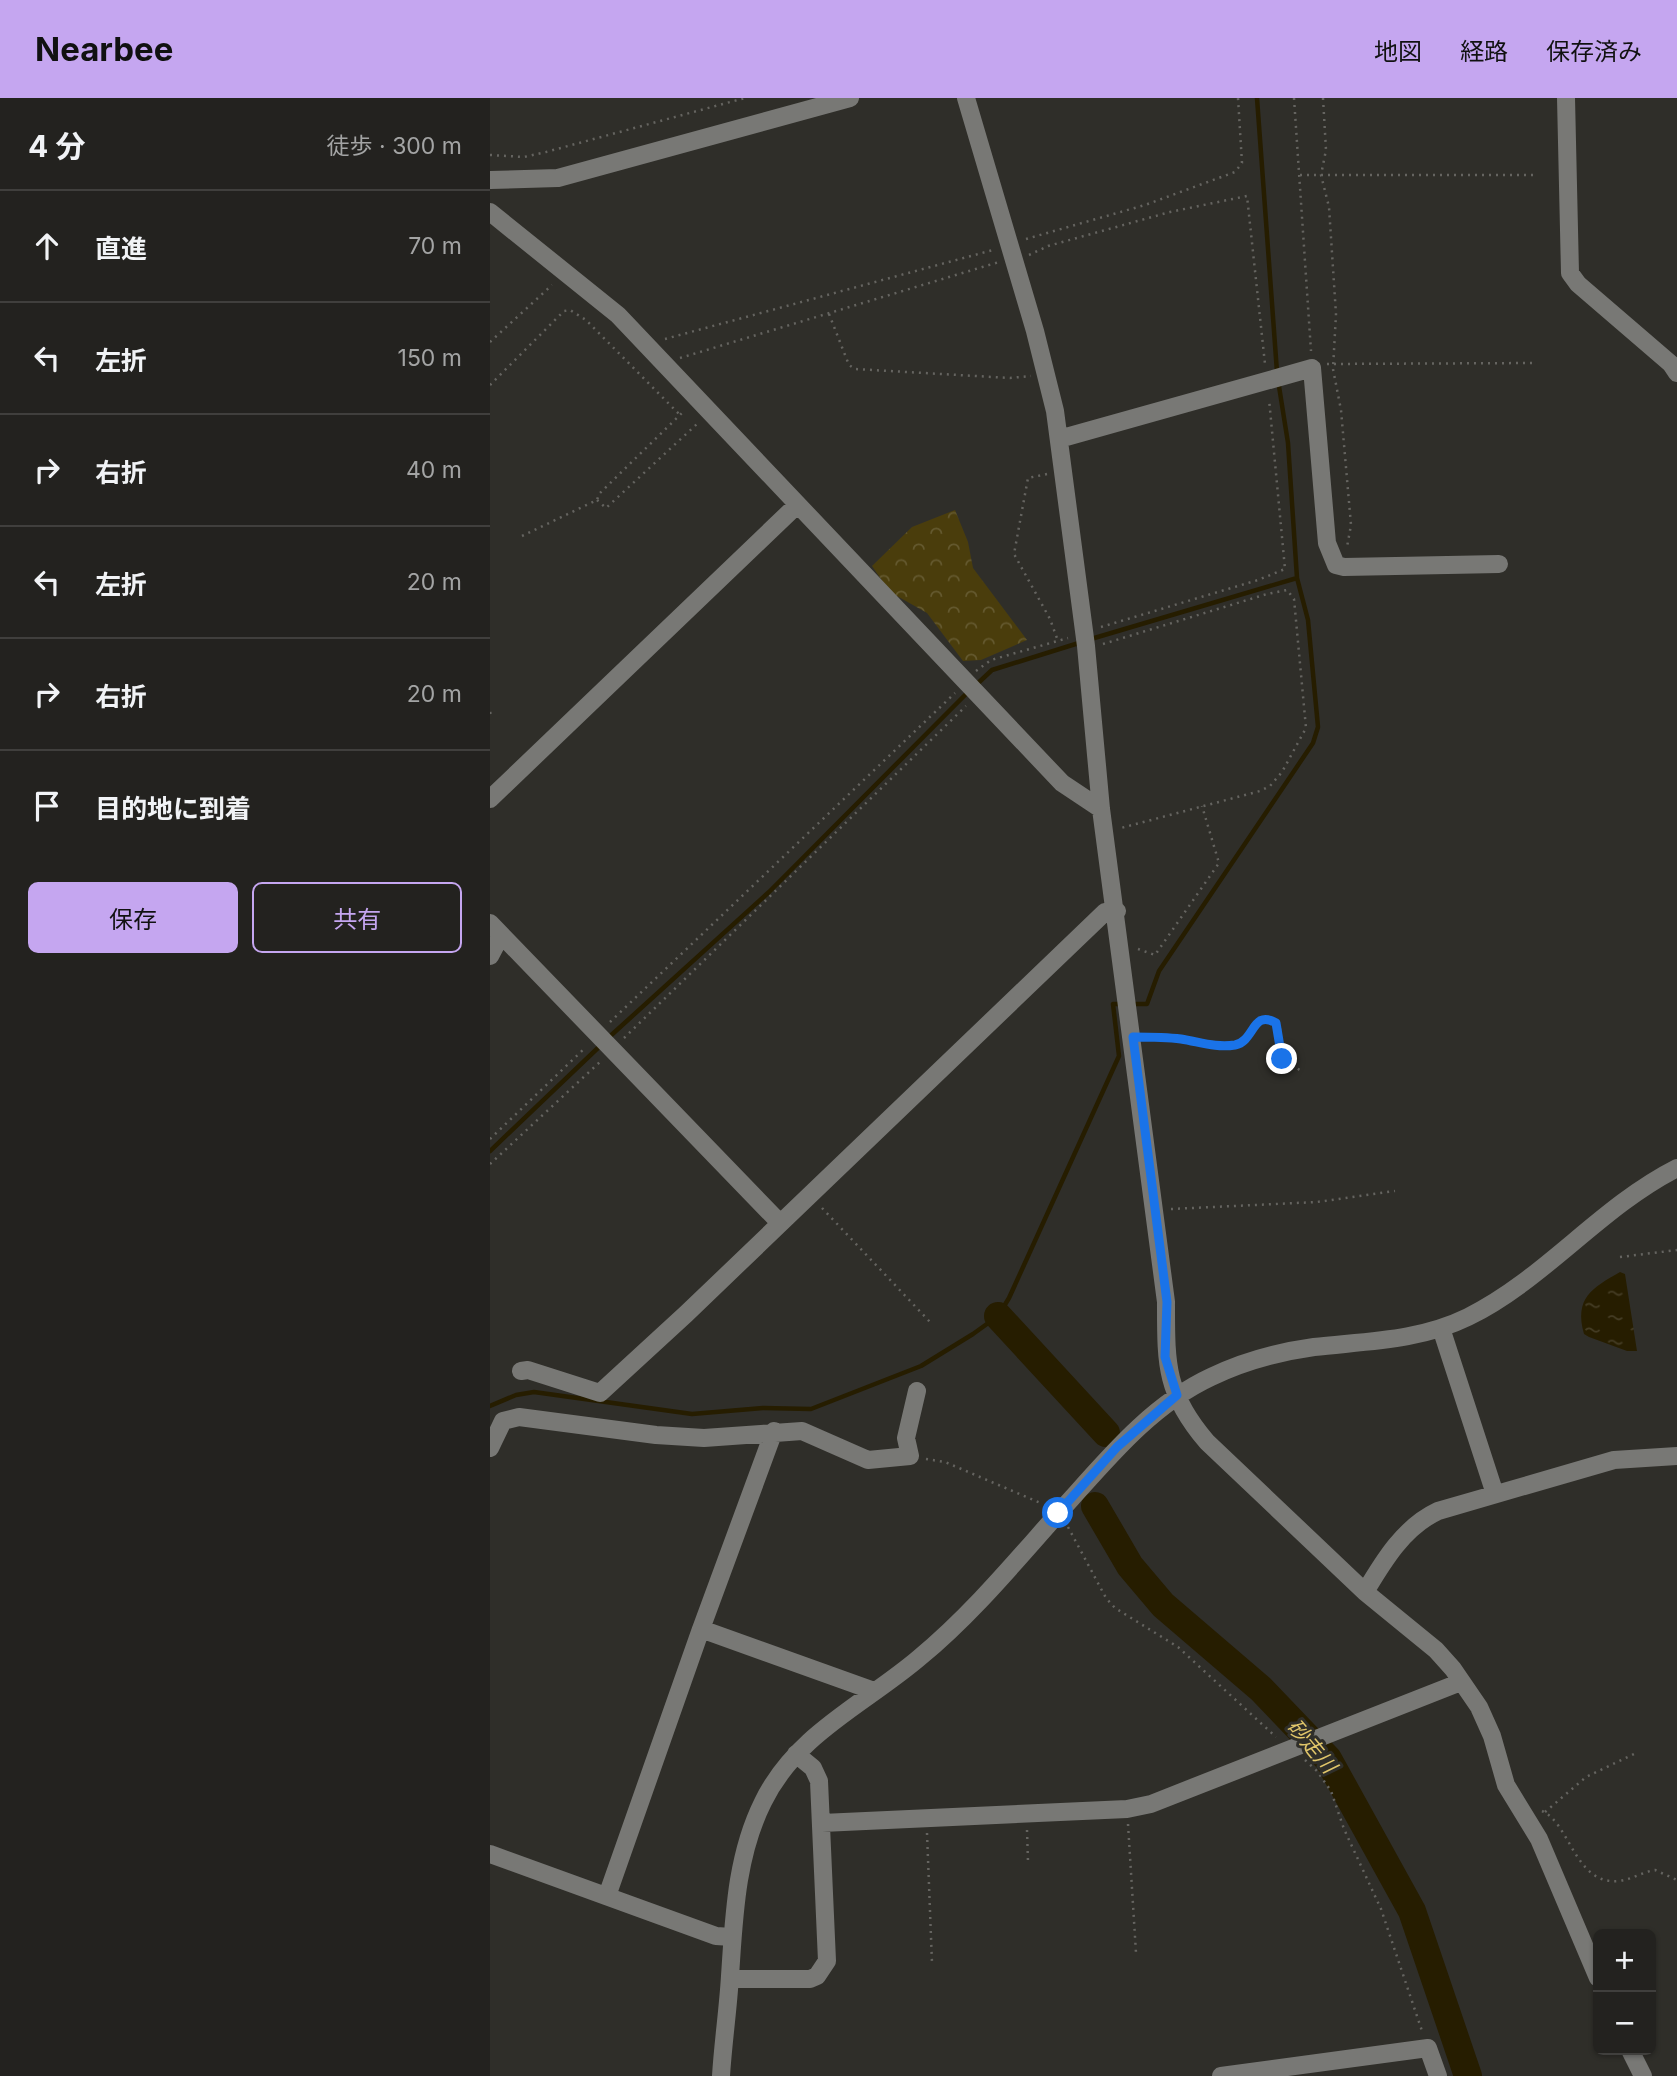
<!DOCTYPE html>
<html lang="ja">
<meta charset="utf-8">
<style>
body{margin:0;font-family:Inter,"Noto Sans JP",sans-serif;background:#2b2a28;color:#f1f3f6}
.controls{position:absolute;right:21px;bottom:21px;display:grid;overflow:hidden;border-radius:10px;box-shadow:0 2px 5px #0004}
.controls button{width:63px;height:63px;display:grid;place-items:center;padding:0;border:0;border-bottom:2px solid #403f3d;background:#23221f;color:#f1f3f6;font:35px sans-serif}
.stop{position:absolute;width:21px;height:21px;margin:-16px;border:5px solid #1a73e8;border-radius:50%;background:#fff}
.stop.end{background:#1a73e8;border-color:#fff;box-shadow:0 2px 7px #0008}
.list{margin:0;padding:0;list-style:none}
h2{display:flex;justify-content:space-between;align-items:center;height:91px;margin:0;padding:0 28px;font-size:30px}
h2 small{font-size:23px;font-weight:400;color:#a3a4a4}
.list li{display:grid;grid-template-columns:46px 1fr auto;gap:21px;align-items:center;box-sizing:border-box;height:112px;padding:0 28px;border-top:2px solid #403f3d}
.list b{display:block;font-size:26px;white-space:nowrap}
.list em{font-size:23px;font-style:normal;color:#a3a4a4}
.actions{display:flex;gap:14px;padding:21px 28px}
.actions a{flex:1;padding:16px 0;border:2px solid #c5a6f0;border-radius:10px;text-align:center;font-size:24px;color:#c5a6f0}
.actions .main{background:#c5a6f0;color:#111}
.icon{flex:none;width:38px;height:38px;fill:none;stroke:currentColor;stroke-width:2;stroke-linecap:round;stroke-linejoin:round}
.map{position:relative;flex:none;width:1187px;height:1978px;overflow:hidden}
header{display:flex;align-items:center;gap:42px;box-sizing:border-box;height:98px;padding:0 35px;background:#c5a6f0;color:#111}
header strong{font-size:33px}
nav{display:flex;gap:38px;margin-inline-start:auto;font-size:24px}
main{display:flex}
aside{flex:1;background:#23221f}
.map>svg:first-child{display:block}
</style>
<header>
<strong>Nearbee</strong>
<nav><a>地図</a><a>経路</a><a>保存済み</a></nav>
</header>
<main>
<aside>
<h2>4 分<small>徒歩 · 300 m</small></h2>
<ul class="list">
<li><svg class="icon" aria-label="ahead" viewBox="0 0 24 24"><path d="M12 20V5M6 11l6-6 6 6"/></svg><div><b>直進</b></div><em>70 m</em></li>
<li><svg class="icon" aria-label="left" viewBox="0 0 24 24"><path d="M17 20v-9H6M10 6l-5 5 5 5"/></svg><div><b>左折</b></div><em>150 m</em></li>
<li><svg class="icon" aria-label="right" viewBox="0 0 24 24"><path d="M7 20v-9h11M14 6l5 5-5 5"/></svg><div><b>右折</b></div><em>40 m</em></li>
<li><svg class="icon" aria-label="left" viewBox="0 0 24 24"><path d="M17 20v-9H6M10 6l-5 5 5 5"/></svg><div><b>左折</b></div><em>20 m</em></li>
<li><svg class="icon" aria-label="right" viewBox="0 0 24 24"><path d="M7 20v-9h11M14 6l5 5-5 5"/></svg><div><b>右折</b></div><em>20 m</em></li>
<li><svg class="icon" aria-label="arrive" viewBox="0 0 24 24"><path d="M6 21V4h12l-3 4 3 4H6"/></svg><div><b>目的地に到着</b></div></li>
</ul>
<div class="actions"><a class="main">保存</a><a>共有</a></div>
</aside>
<div class="map">
<svg width="1187" height="1978" viewBox="0 0 1187 1978">
<defs>
<pattern id="forest-crowns" width="20" height="18" patternUnits="userSpaceOnUse" patternTransform="scale(1.75)"><rect width="20" height="18" fill="#4a3d0c"/><path d="M2 6a3 3 0 1 1 6 0M12 15a3 3 0 1 1 6 0" fill="none" stroke="#64592f"/></pattern>
<pattern id="water-ripples" width="26" height="14" patternUnits="userSpaceOnUse" patternTransform="scale(1.75)"><rect width="26" height="14" fill="#261d00"/><path d="M2 4q2-2 4 0t4 0M15 11q2-2 4 0t4 0" fill="none" stroke="#453d25"/></pattern>
</defs>
<rect width="100%" height="100%" fill="#2f2e29"/>
<!-- forest -->
<path fill="url(#forest-crowns)" d="M465 412 478 444 483 470 537 542 491 562 473 563 437 515 400 494 382 468 422 429Z"/>
<!-- water -->
<path fill="url(#water-ripples)" d="M1130 1174 1135 1176 1147 1253H1137L1099 1239 1094 1236C1084 1200 1102 1190 1130 1174Z"/>
<g fill="none" stroke-linecap="round" stroke-linejoin="round">
<!-- stream -->
<path stroke="#261d00" stroke-width="4.5" d="M767 0 787 274
M601 541 807 480
M486 587 502 572 592 544
M642 906H657L669 873 823 645 828 629 818 522 807 480 798 345 788 282
M117 941 279 794 479 593
M0 1053 111 947
M0 1308 26 1297 44 1294 202 1316 273 1310 321 1311 431 1268 483 1236 508 1218 519 1200 629 958 623 906H634"/>
<!-- river -->
<path stroke="#261d00" stroke-width="28" d="M508 1218 616 1335
M605 1408 640 1468 673 1507 771 1591 838 1661 922 1813 978 1978"/>
<!-- path -->
<path stroke="#656460" stroke-width="2.5" stroke-dasharray="2 5" stroke-linecap="butt" d="M804 0 821 253
M833 0 836 52 831 77 839 109 846 216 843 271 851 312 861 427 857 449
M0 57 34 59 56 54 255 0
M810 77H1048
M536 141 655 107 745 74 752 65 748 0
M539 157 558 148 680 114 757 98 775 266
M339 216 359 267 365 271 520 280 541 278
M175 241 503 152
M0 244 62 187
M190 260 509 164
M837 266 1047 265
M0 287 74 213 80 212 96 222 190 317
M557 376 538 380 524 456 560 521 568 543
M107 402 116 410 207 326
M32 438 107 402 109 396 195 312
M611 529 768 482 795 471 779 301
M613 546 777 496 797 492 804 501 816 630 792 674 780 688 770 693 631 730
M486 573 501 562 578 540
M0 614 2 619
M648 851 665 857 729 765 712 708
M120 924 465 595
M659 939C680 940 735 955 751 945 758 940 763 929 768 923L780 921 790 931 792 961 813 974
M134 940 476 608
M0 1041 96 949
M0 1066 112 962
M332 1110 440 1224
M681 1111 827 1104 905 1093
M1130 1159 1187 1152
M436 1361 455 1364 553 1406
M578 1429 616 1500 625 1510 688 1549 786 1639
M815 1662 827 1673 841 1693 854 1731 891 1811 932 1933
M1052 1713C1080 1725 1085 1787 1128 1783 1141 1782 1152 1774 1165 1772L1187 1782
M1055 1714 1096 1679 1144 1656
M638 1726 646 1855
M537 1732 538 1764
M437 1735 442 1865"/>
<!-- minor -->
<path stroke="#787875" stroke-width="18" d="M476 0 545 233 565 313 596 548 611 711 676 1204C676 1266 675 1295 717 1344L875 1494 946 1552 963 1571 989 1609 1002 1638 1016 1687 1049 1741 1108 1880
M1076 0 1080 175 1088 186 1181 266 1187 275
M0 82 68 80 360 0
M0 114 128 217 572 685 611 711
M569 341 822 270 837 445 846 467 854 469 1009 466
M0 701 307 407
M0 825 290 1125
M0 858 11 837
M951 1230 1005 1396
M31 1273 38 1272 110 1295 196 1216 615 814 627 813
M0 1350 13 1323 29 1319 166 1337 214 1340 312 1333 378 1362 420 1358 416 1340 427 1293
M875 1494C894 1462 914 1429 948 1413L1124 1362 1187 1358
M211 1531 284 1333
M332 1725 637 1711 661 1706 971 1584
M0 1756 226 1838 242 1839
M117 1798 211 1531 384 1593
M240 1881H320L327 1878 337 1863 329 1683 323 1670 306 1656
M1140 1952 1153 1978
M231 1978C233 1945 238 1912 240 1878 244 1819 246 1758 273 1704 306 1636 375 1606 429 1560 486 1513 533 1454 582 1400 623 1354 665 1305 721 1279 754 1263 788 1254 824 1249 877 1243 929 1243 978 1219 1055 1181 1110 1109 1187 1070
M731 1978 938 1950 948 1978"/>
</g>
<g fill="none" stroke-linecap="round" stroke-linejoin="round">
<!-- route -->
<path stroke="#1a73e8" stroke-width="9" d="M568 1415 627 1349 687 1297 675 1259 677 1204 643 939C659 939 675 939 691 941 710 944 726 950 745 947 765 943 762 911 786 925L792 961"/>
</g>
<g text-anchor="middle" dominant-baseline="central" stroke-width="6" stroke-linejoin="round" paint-order="stroke">
<!-- water labels -->
<g font-size="21" font-style="italic" fill="#e1c66a" stroke="#2f2e29">
<text transform="translate(822 1648) rotate(50)">砂走川</text>
</g>
</g>
</svg>
<div class="controls">
<button>+</button>
<button>−</button>
</div>
<div class="stop" style="left:568px;top:1415px"></div>
<div class="stop end" style="left:792px;top:961px"></div>
</div>
</main>
